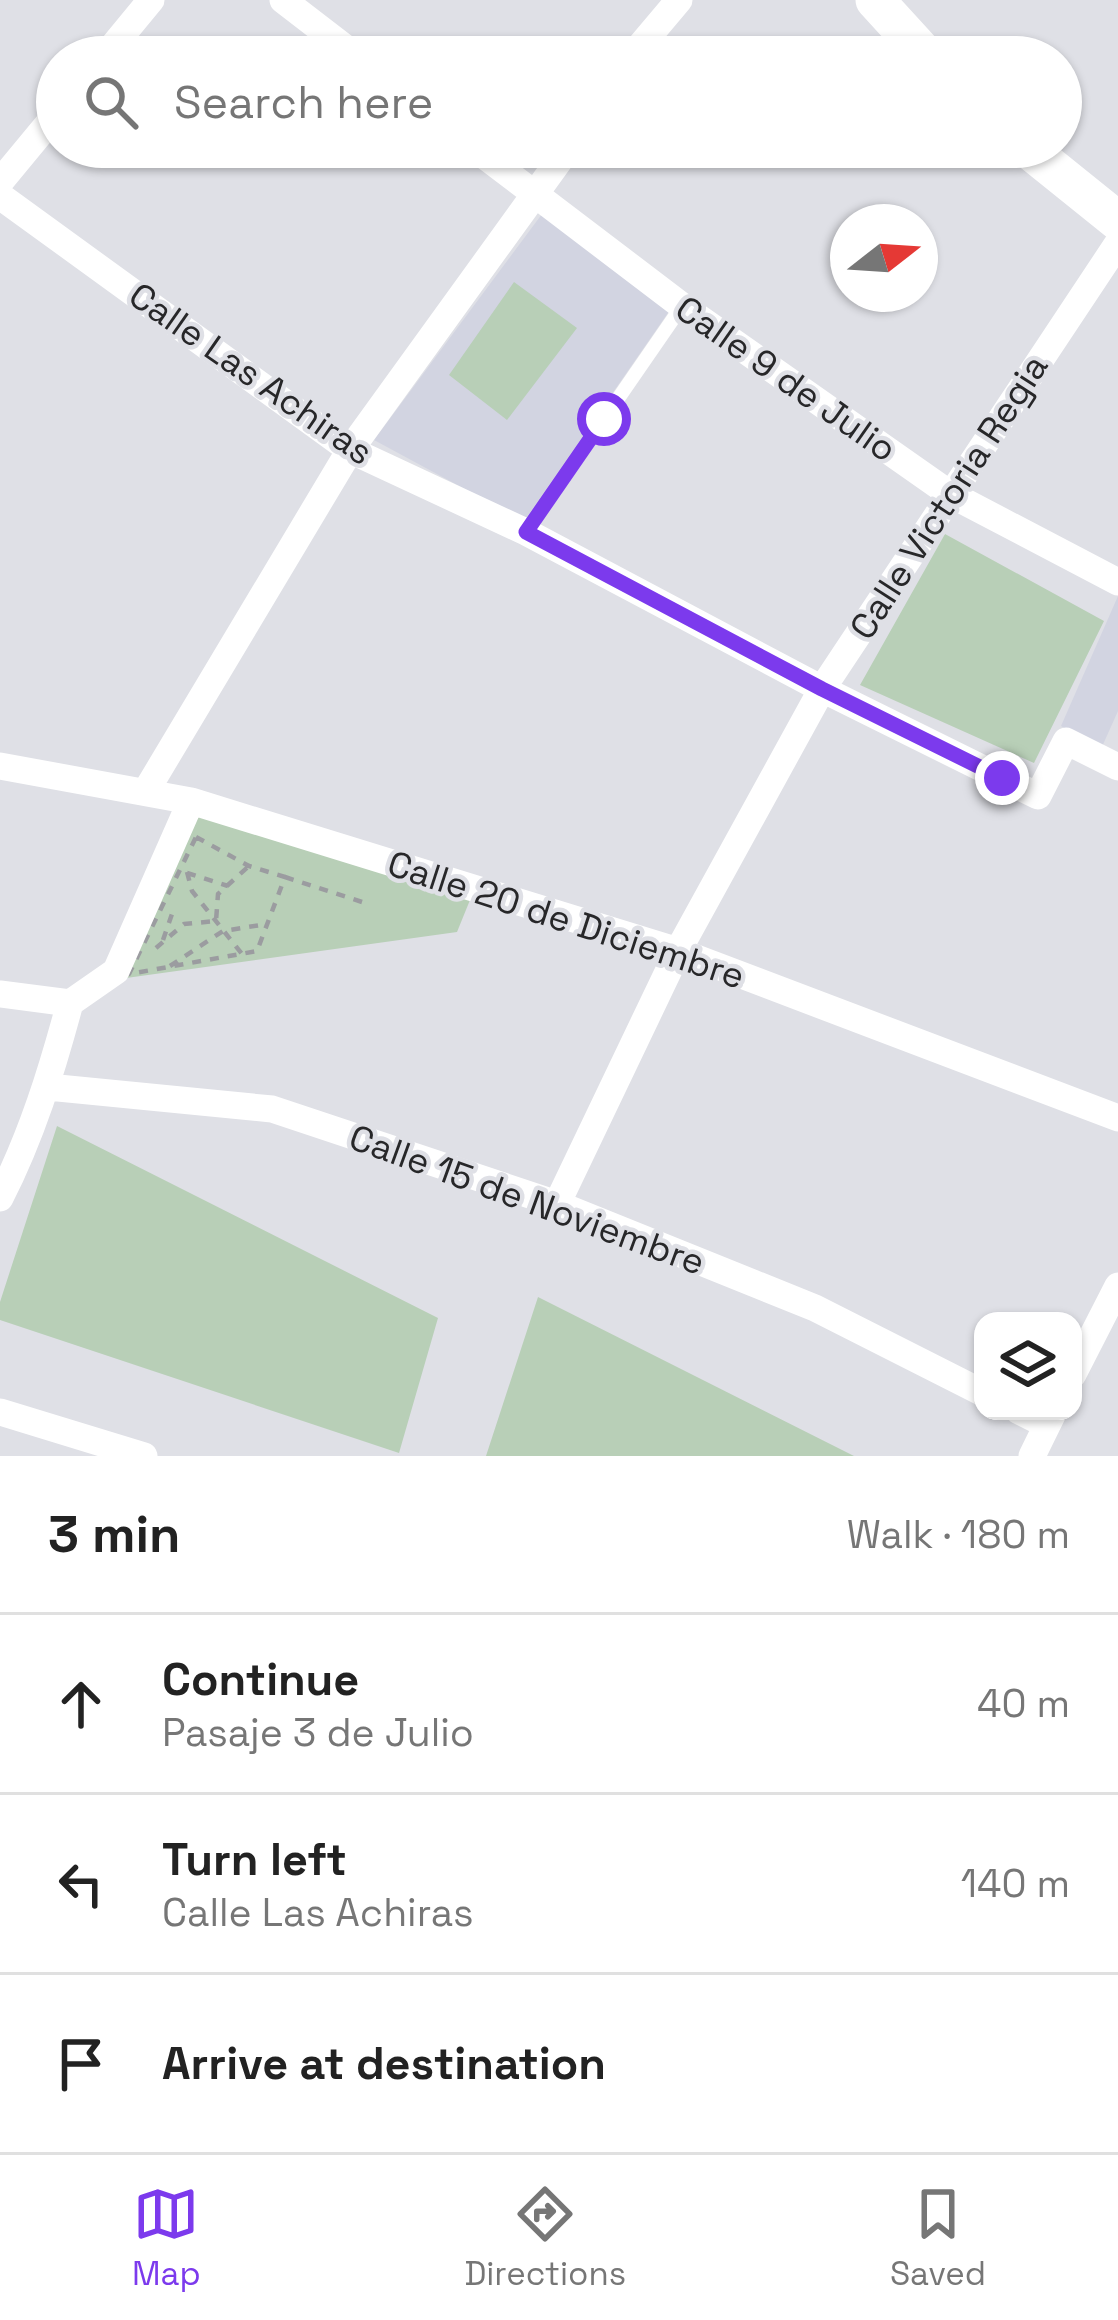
<!DOCTYPE html>
<meta charset="utf-8">
<style>
body{margin:0;font-family:"Space Grotesk",sans-serif;background:#f6f6f6;color:#222}
.controls{position:absolute;right:36px;bottom:36px;display:grid;overflow:hidden;border-radius:24px;box-shadow:0 3px 9px #0004}
.controls button{width:108px;height:108px;display:grid;place-items:center;padding:0;border:0;border-bottom:3px solid #e0e0e0;background:#fff;color:#222;font:60px sans-serif}
.compass{position:absolute;left:830px;top:204px;width:108px;height:108px;border-radius:50%;background:#fff;box-shadow:0 3px 9px #0004;rotate:73deg}
.stop{position:absolute;width:36px;height:36px;margin:-27px;border:9px solid #7c3aed;border-radius:50%;background:#fff}
.stop.end{background:#7c3aed;border-color:#fff;box-shadow:0 3px 12px #0008}
.list{margin:0;padding:0;list-style:none}
h2{display:flex;justify-content:space-between;align-items:center;height:156px;margin:0;padding:0 48px;font-size:51px}
h2 small{font-size:39px;font-weight:400;color:#767676}
.list li{display:grid;grid-template-columns:78px 1fr auto;gap:36px;align-items:center;box-sizing:border-box;height:180px;padding:0 48px;border-top:3px solid #e0e0e0}
.list b{display:block;font-size:45px;white-space:nowrap}
.list p{margin:0;font-size:39px;white-space:nowrap;color:#767676}
.list em{font-size:39px;font-style:normal;color:#767676}
.icon{flex:none;width:66px;height:66px;fill:none;stroke:currentColor;stroke-width:2;stroke-linecap:round;stroke-linejoin:round}
.map{position:relative;flex:none;width:1118px;height:1456px;overflow:hidden}
.search{position:absolute;background:#fff;box-shadow:0 3px 9px #0004;left:36px;right:36px;top:36px;height:132px;display:flex;align-items:center;gap:30px;box-sizing:border-box;padding:0 42px;border-radius:66px;color:#767676;font-size:45px}
.sheet{height:696px;background:#fff}
nav{display:flex;justify-content:space-around;align-items:center;box-sizing:border-box;height:168px;border-top:3px solid #e0e0e0;background:#fff;font-size:33px;color:#767676}
nav a{display:grid;justify-items:center;gap:6px}
nav .on{color:#7c3aed}
.map>svg:first-child{display:block}
</style>
<div class="map">
<svg width="1118" height="1456" viewBox="0 0 1118 1456">
<rect width="100%" height="100%" fill="#dfe0e6"/>
<!-- built -->
<path fill="#d2d4e1" d="M542 214 670 310 524 521 374 440Z
M1118 596V711L1101 749 1061 726Z"/>
<!-- green -->
<path fill="#b8cfb7" d="M514 282 577 328 507 420 449 375Z
M945 534 1104 621 1034 763 860 685Z
M197 814 470 900 457 932 119 979Z
M57 1126 438 1318 399 1453 0 1320V1302Z
M538 1297 854 1456H486Z"/>
<g fill="none" stroke-linecap="round" stroke-linejoin="round">
<!-- path -->
<path stroke="#9b9ca0" stroke-width="4.5" stroke-dasharray="9 9" stroke-linecap="butt" d="M196 837 249 866 285 877 257 951 129 974Z
M187 872 192 891 242 954
M187 873 228 886
M285 877 362 902
M163 940 173 911
M156 948 184 924 216 921 218 894 249 866
M170 966 223 931 267 924"/>
<!-- service -->
<path stroke="#fff" stroke-width="14" d="M526 532 682 306"/>
<!-- minor -->
<path stroke="#fff" stroke-width="27" d="M283 0 357 57
M104 57 151 0
M631 57 679 0
M473 147 682 306 950 494 1118 582
M0 182 57 113
M0 196 350 450 526 532 822 689 1038 796 1066 741 1118 767
M0 766 191 801 678 951 1118 1118
M146 791 350 450 569 147
M0 994 70 1003
M48 1087 272 1109 557 1204 815 1308 983 1393
M0 1198C32 1135 52 1070 70 1003L116 971 191 801
M557 1204 678 951 822 689 1118 243
M1073 1374 1118 1286
M1019 1411 1047 1425
M0 1412 144 1456
M1032 1456 1054 1411"/>
<!-- secondary -->
<path stroke="#fff" stroke-width="39" d="M875 0 927 57
M1026 147 1118 221"/>
</g>
<g fill="none" stroke-linecap="round" stroke-linejoin="round">
<!-- route -->
<path stroke="#7c3aed" stroke-width="15" d="M604 419 526 532 822 689 1002 778"/>
</g>
<g text-anchor="middle" dominant-baseline="central" stroke-width="9" stroke-linejoin="round" paint-order="stroke">
<!-- street labels -->
<g font-size="36" fill="#272729" stroke="#dfe0e6">
<text transform="translate(251 374) rotate(35)">Calle Las Achiras</text>
<text transform="translate(786 379) rotate(35)">Calle 9 de Julio</text>
<text transform="translate(949 497) rotate(-57)">Calle Victoria Regia</text>
<text transform="translate(566 920) rotate(18)">Calle 20 de Diciembre</text>
<text transform="translate(527 1200) rotate(20)">Calle 15 de Noviembre</text>
</g>
</g>
</svg>
<div class="controls">
<button><svg class="icon" aria-label="layers" viewBox="0 0 24 24"><path d="M12 4l9 5-9 5-9-5zM3 14l9 5 9-5"/></svg></button>
</div>
<svg class="compass" viewBox="-18 -18 36 36"><path d="M0-13l5 13h-10z" fill="#e53935"/><path d="M0 13l5-13h-10z" fill="#767676"/></svg>
<div class="stop" style="left:604px;top:419px"></div>
<div class="stop end" style="left:1002px;top:778px"></div>
<div class="search"><svg class="icon" aria-label="search" viewBox="0 0 24 24"><circle cx="10" cy="10" r="6"/><path d="M15 15l6 6"/></svg>Search here</div>
</div>
<section class="sheet">
<h2>3 min<small>Walk · 180 m</small></h2>
<ul class="list">
<li><svg class="icon" aria-label="ahead" viewBox="0 0 24 24"><path d="M12 20V5M6 11l6-6 6 6"/></svg><div><b>Continue</b><p>Pasaje 3 de Julio</p></div><em>40 m</em></li>
<li><svg class="icon" aria-label="left" viewBox="0 0 24 24"><path d="M17 20v-9H6M10 6l-5 5 5 5"/></svg><div><b>Turn left</b><p>Calle Las Achiras</p></div><em>140 m</em></li>
<li><svg class="icon" aria-label="arrive" viewBox="0 0 24 24"><path d="M6 21V4h12l-3 4 3 4H6"/></svg><div><b>Arrive at destination</b></div></li>
</ul>
</section>
<nav>
<a class="on"><svg class="icon" aria-label="map" viewBox="0 0 24 24"><path d="M3 6l6-2 6 2 6-2v14l-6 2-6-2-6 2zM9 4v14M15 6v14"/></svg>Map</a>
<a><svg class="icon" aria-label="directions" viewBox="0 0 24 24"><path d="M12 3l9 9-9 9-9-9zM9 14v-3h6M13 9l2 2-2 2"/></svg>Directions</a>
<a><svg class="icon" aria-label="saved" viewBox="0 0 24 24"><path d="M7 4h10v16l-5-4-5 4z"/></svg>Saved</a>
</nav>
